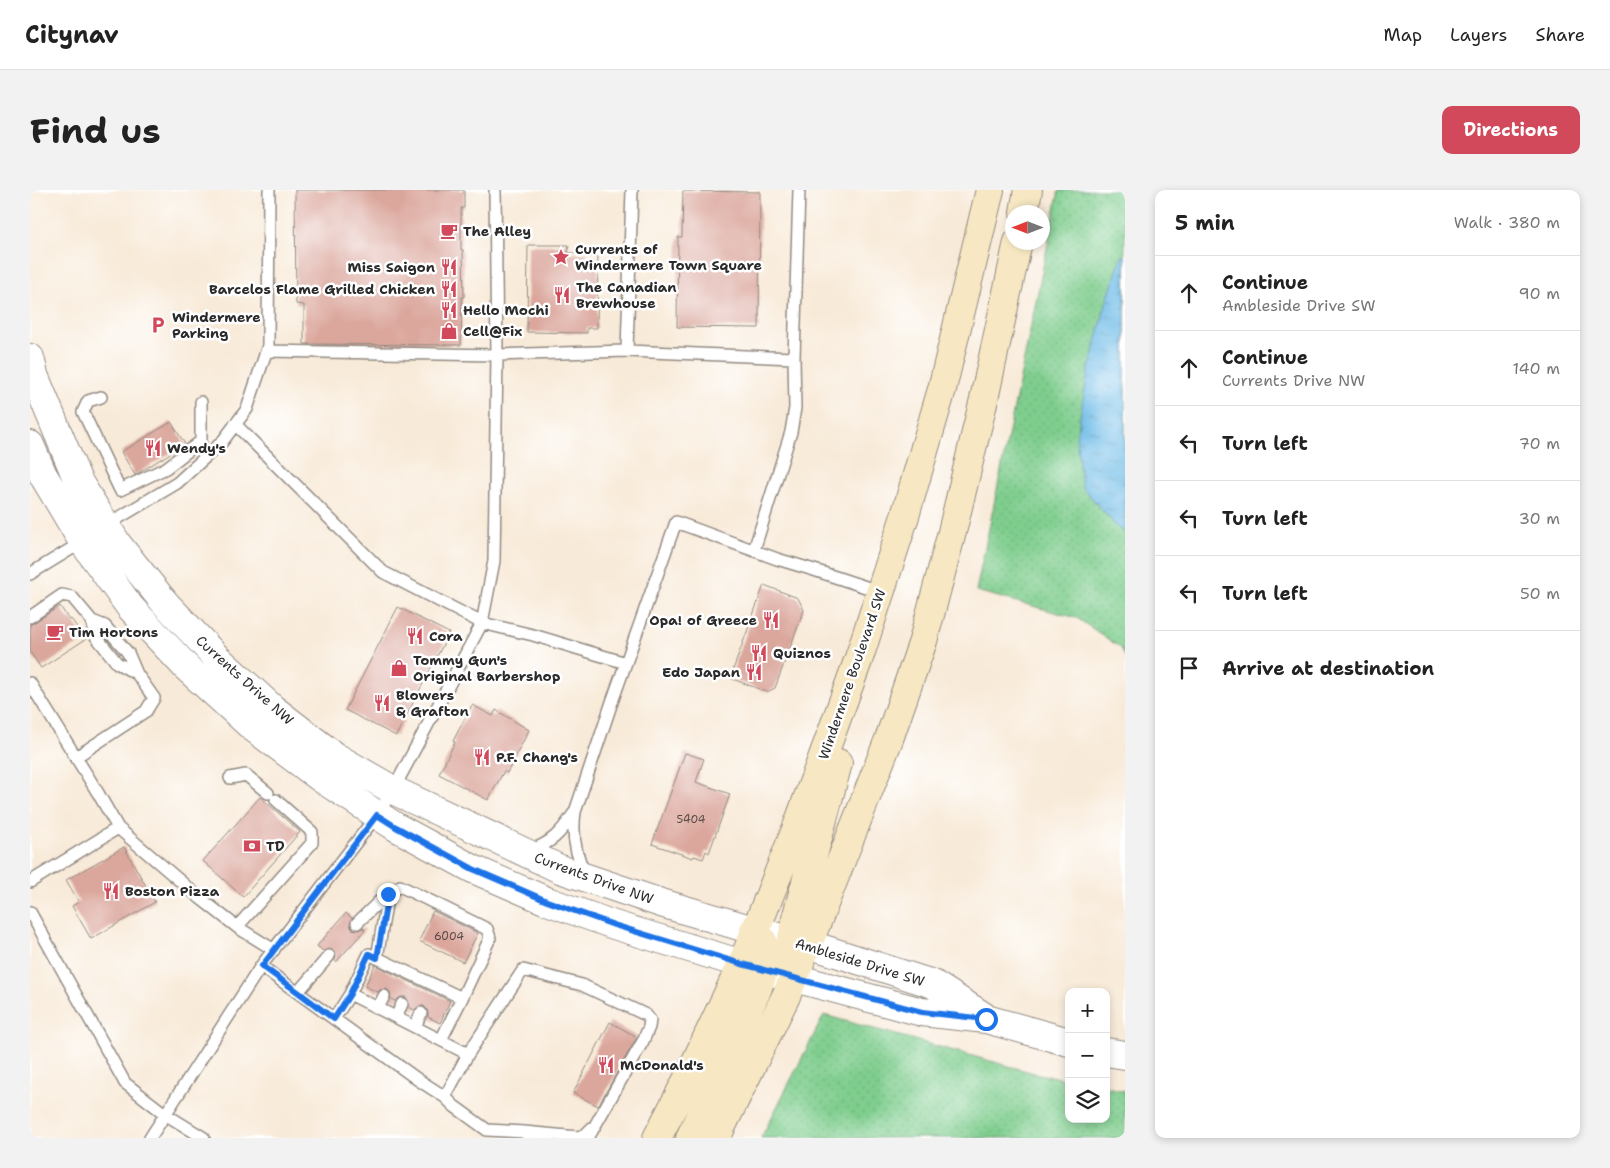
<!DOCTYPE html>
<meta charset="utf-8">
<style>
body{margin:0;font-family:"Shantell Sans",sans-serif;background:#f2f2f2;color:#222}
.controls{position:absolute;right:15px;bottom:15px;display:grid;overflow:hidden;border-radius:10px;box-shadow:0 2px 8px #0003}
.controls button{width:45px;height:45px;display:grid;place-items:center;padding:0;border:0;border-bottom:1px solid #e0e0e0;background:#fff;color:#222;font:25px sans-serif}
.compass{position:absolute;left:975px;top:15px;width:45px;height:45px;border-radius:50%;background:#fff;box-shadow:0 2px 8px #0003;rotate:270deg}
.stop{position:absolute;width:15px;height:15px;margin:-11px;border:4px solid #1a73e8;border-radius:50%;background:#fff}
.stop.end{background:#1a73e8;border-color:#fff;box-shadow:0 1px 5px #0008}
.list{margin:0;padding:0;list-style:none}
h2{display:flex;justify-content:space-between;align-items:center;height:65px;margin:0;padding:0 20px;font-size:21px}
h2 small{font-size:16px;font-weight:400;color:#767676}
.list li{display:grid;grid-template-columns:32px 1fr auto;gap:15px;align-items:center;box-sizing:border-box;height:75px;padding:0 20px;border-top:1px solid #e0e0e0}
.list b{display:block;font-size:19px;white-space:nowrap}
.list p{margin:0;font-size:16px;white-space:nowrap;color:#767676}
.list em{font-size:16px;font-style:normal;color:#767676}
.icon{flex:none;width:28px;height:28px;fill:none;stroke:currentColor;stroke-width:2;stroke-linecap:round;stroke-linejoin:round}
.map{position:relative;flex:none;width:1095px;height:948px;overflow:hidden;border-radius:10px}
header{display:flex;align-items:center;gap:30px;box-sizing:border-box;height:70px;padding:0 25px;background:#fff;border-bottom:1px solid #e0e0e0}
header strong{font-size:24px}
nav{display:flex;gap:28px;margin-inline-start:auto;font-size:18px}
.intro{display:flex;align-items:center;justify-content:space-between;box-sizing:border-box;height:120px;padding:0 30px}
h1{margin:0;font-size:35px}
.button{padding:12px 22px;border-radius:10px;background:#d1495b;color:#fff;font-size:18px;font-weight:700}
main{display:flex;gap:30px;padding:0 30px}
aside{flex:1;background:#fff;border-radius:10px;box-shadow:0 2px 8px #0003}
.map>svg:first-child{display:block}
</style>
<header>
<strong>Citynav</strong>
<nav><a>Map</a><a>Layers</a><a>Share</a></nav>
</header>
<div class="intro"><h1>Find us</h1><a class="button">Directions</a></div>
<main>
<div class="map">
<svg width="1095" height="948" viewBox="0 0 1095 948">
<defs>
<pattern id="grass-dots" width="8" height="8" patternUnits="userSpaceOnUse" patternTransform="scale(1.25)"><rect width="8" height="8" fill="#7fce8e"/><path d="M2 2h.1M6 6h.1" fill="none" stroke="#6eb17b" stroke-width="1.8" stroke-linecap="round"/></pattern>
<pattern id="water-ripples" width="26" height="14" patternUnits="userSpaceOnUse" patternTransform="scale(1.25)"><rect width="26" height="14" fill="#6dbbe7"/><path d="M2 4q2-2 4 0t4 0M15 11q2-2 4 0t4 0" fill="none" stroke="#5a98bb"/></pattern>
</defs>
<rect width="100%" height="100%" fill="#fff"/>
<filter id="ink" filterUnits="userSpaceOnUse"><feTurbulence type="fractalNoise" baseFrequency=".02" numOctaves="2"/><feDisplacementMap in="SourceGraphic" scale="10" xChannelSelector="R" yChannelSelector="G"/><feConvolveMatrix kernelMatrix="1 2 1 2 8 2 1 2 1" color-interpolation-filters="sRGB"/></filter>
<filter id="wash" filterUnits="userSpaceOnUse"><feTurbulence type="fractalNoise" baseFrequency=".0096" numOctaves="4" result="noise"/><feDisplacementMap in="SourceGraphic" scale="20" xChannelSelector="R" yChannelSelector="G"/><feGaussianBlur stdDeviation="1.12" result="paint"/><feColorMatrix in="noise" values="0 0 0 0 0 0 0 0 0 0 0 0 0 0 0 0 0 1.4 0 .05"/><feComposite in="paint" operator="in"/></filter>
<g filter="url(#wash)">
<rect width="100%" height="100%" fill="#f8ead8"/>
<!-- grass -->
<path fill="url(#grass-dots)" stroke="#557c5c" d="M1029 0H1095V466L1091 458 1047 428 946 401Z
M794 825 1004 883 1039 890V929H1076V897L1095 901V948H731Z"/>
<!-- water -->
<path fill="url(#water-ripples)" stroke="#4c7389" d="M1092 66H1095V341L1088 338 1052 297 1046 248 1058 183 1076 113Z"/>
<g id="blocks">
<!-- building -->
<path fill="#dba79d" d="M265 0H434V18H431V60H433L434 107H432L431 155 274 154V115L266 114Z
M653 1 730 2 729 138 647 137 648 47H652Z
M498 55H539L538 63H557V66L568 67 567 138H557V143L497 142Z
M141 232 155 254 105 285 91 262Z
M734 395 768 408 774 420 745 498 737 502 700 488Z
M30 416 39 430 41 429 56 449 11 478 0 462V435Z
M368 417 419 443 366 546 315 520Z
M442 515 463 526 466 520 499 540 477 583 474 581 458 610 409 584 425 552 423 551Z
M655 563 674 569 666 592 700 604 679 663 676 661 673 669 664 666 663 668 622 654Z
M230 607 270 642 213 707 173 671Z
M94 657 125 712 61 749 42 716 49 712 36 690Z
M403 721 448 743 433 772 389 751Z
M316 723 322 728 320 734 322 739 328 740 333 738 335 740 306 772 305 771 306 764 304 761 300 759 293 761 287 756Z
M345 775 420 811 410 833 398 827V822L394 816H390L384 820 379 817V813L376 807H371L365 811 361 809 360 802 357 799 350 800 347 802 335 796Z
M580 832 607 847 568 916 543 903Z"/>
</g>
</g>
<g filter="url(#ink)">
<use href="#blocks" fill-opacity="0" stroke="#928a82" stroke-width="1"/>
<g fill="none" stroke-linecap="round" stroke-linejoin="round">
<!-- service casing -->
<g stroke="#928a82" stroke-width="14">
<path id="service" d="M236 161 467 165 597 161 764 168 769 0
M597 161 602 0
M71 207 58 211 53 222 90 300 136 278 171 251V212
M205 234 353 382 452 433 503 445 596 473
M75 336 147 293 192 252 217 219 238 156 239 0
M724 360 761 242 765 218 764 168
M0 384 54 351
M0 427 32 405 42 407 62 431 75 436 98 463 107 484 124 508 116 521 46 567
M62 431 64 444 87 473 107 484
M0 493 68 603 88 638 170 708 207 737 244 760
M200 588 216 585 238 603
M498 661C521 654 531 643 544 623
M555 683C545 664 542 643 545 622L582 512 646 332 747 369 784 380 851 402
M0 692 88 638
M0 722 95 893 135 924 174 948
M327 733 358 703
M207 737 282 653V642L246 610
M347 768 358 703 370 696 457 739 460 748 432 808
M231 776 387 889 415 907 424 916 457 940 494 942 499 948
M268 802 299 766
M348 818 354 806
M366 827 372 814
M304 829 320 804
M385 837 391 823
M411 850 432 808 339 764 320 804 438 864
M415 907 438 864 493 780 552 795 616 825 620 830 619 837 613 851 558 948
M494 942 548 947 556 944 563 937
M120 948 231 776 347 625 363 600 452 433 464 371 467 165 465 0"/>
</g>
<!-- tertiary casing -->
<g stroke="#928a82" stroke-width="30">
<path id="tertiary" d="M0 168 4 185 48 291 88 355 135 413 187 468 243 519 304 566 363 600 530 679 631 713 761 751 778 754 903 794 953 826
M0 255 13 285 53 352 100 417 157 478 221 536 292 589 366 637 443 679 517 711 584 735 712 774 892 822 956 829 1039 852
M1076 862 1095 865"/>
</g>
<!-- secondary casing -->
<g stroke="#928a82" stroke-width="30">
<path id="secondary" d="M994 22 998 0
M762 776C758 761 763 744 766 729L808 573
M627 948 658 888 712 774 767 637 829 468 875 326 912 199 960 0
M660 948 727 800C735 779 744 758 724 740
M686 948 756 806 787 732 859 549 893 451 922 342 954 209 988 52"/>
</g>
<!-- service -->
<use href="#service" stroke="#fff" stroke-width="11"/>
<!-- tertiary -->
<use href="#tertiary" stroke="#fff" stroke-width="28"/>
<!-- secondary -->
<use href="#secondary" stroke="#f7e8c3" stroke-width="28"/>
</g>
</g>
<g fill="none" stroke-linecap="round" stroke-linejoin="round" filter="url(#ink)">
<!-- route -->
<path stroke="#1a73e8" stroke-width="6" d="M358 704 347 768 339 764 320 804 304 829 268 802 232 776 347 625 366 637 443 679 517 711 584 735 712 774 892 822 956 829"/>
</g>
<!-- icons -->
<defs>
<g id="cafe-bare" transform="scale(1.35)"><path d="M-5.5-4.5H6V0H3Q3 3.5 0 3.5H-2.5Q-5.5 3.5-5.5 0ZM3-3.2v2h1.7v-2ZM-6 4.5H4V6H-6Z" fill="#d1495b" stroke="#fff" stroke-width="2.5" paint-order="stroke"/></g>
<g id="sight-bare" transform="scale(1.35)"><path d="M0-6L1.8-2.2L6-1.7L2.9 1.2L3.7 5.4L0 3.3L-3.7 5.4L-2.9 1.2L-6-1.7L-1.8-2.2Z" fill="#d1495b" stroke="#fff" stroke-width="2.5" paint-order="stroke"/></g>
<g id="restaurant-bare" transform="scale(1.35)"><path d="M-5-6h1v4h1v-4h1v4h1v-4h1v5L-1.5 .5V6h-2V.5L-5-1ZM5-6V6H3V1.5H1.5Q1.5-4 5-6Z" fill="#d1495b" stroke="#fff" stroke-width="2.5" paint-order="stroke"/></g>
<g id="parking-bare" transform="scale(1.35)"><path d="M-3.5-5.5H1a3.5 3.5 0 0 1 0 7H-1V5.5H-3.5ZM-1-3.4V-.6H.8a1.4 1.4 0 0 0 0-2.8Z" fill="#d1495b" stroke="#fff" stroke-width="2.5" paint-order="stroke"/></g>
<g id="shop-bare" transform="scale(1.35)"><path d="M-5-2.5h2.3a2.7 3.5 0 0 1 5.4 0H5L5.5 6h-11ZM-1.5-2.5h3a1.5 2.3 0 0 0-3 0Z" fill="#d1495b" stroke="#fff" stroke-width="2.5" paint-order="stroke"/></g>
<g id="bank-bare" transform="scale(1.35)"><path d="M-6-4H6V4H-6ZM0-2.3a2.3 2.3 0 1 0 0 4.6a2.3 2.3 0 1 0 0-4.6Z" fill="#d1495b" stroke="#fff" stroke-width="2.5" paint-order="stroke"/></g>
</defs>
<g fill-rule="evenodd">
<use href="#cafe-bare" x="419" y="41"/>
<use href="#sight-bare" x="531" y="67"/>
<use href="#restaurant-bare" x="419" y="77"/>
<use href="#restaurant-bare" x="419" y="99"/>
<use href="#restaurant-bare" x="532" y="105"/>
<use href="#restaurant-bare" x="419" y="120"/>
<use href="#parking-bare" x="128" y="135"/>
<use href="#shop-bare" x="419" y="141"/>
<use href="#restaurant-bare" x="123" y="258"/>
<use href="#restaurant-bare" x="741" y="430"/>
<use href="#cafe-bare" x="25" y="442"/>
<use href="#restaurant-bare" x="385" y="446"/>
<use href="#restaurant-bare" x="729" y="463"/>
<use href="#shop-bare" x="369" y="478"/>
<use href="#restaurant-bare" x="724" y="482"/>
<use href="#restaurant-bare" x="352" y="513"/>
<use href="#restaurant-bare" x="452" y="567"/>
<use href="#bank-bare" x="222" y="656"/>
<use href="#restaurant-bare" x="81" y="701"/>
<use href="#restaurant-bare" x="576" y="875"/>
</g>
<g text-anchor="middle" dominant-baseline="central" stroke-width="5" stroke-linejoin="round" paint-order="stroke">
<!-- number labels -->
<g font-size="11" fill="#574a48">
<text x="661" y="629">5404</text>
<text x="419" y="746">6004</text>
</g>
<!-- poi labels -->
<g font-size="14" font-weight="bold" fill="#2b2b2b" stroke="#fff" text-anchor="start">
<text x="433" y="41">The Alley</text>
<text x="545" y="59">Currents of<tspan x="545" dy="16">Windermere Town Square</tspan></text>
<text x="405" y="77" text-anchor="end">Miss Saigon</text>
<text x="546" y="97">The Canadian<tspan x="546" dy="16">Brewhouse</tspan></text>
<text x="405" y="99" text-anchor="end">Barcelos Flame Grilled Chicken</text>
<text x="433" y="120">Hello Mochi</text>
<text x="142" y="127">Windermere<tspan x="142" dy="16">Parking</tspan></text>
<text x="433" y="141">Cell@Fix</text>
<text x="137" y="258">Wendy's</text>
<text x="727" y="430" text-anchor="end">Opa! of Greece</text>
<text x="39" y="442">Tim Hortons</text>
<text x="399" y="446">Cora</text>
<text x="743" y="463">Quiznos</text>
<text x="383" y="470">Tommy Gun's<tspan x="383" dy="16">Original Barbershop</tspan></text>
<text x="710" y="482" text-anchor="end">Edo Japan</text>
<text x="366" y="505">Blowers<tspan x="366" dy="16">&amp; Grafton</tspan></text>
<text x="466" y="567">P.F. Chang's</text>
<text x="236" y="656">TD</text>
<text x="95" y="701">Boston Pizza</text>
<text x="590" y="875">McDonald's</text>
</g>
<!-- street labels -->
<g font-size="14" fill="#2b2b2b" stroke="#fff">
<text transform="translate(822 484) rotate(-71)">Windermere Boulevard SW</text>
<text transform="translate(215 490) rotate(42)">Currents Drive NW</text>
<text transform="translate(564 688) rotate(20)">Currents Drive NW</text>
<text transform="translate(830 772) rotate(17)">Ambleside Drive SW</text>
</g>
</g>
</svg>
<div class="controls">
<button>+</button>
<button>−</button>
<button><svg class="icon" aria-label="layers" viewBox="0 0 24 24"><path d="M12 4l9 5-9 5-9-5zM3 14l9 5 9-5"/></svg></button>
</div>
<svg class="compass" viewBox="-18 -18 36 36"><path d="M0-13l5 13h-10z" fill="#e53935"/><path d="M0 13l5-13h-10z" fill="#767676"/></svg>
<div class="stop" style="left:956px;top:829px"></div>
<div class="stop end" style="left:358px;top:704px"></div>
</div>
<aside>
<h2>5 min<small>Walk · 380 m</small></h2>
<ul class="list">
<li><svg class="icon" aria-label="ahead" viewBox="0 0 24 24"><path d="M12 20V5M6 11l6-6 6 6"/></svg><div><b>Continue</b><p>Ambleside Drive SW</p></div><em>90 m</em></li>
<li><svg class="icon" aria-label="ahead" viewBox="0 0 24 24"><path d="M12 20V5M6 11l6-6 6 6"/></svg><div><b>Continue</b><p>Currents Drive NW</p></div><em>140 m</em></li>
<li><svg class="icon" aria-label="left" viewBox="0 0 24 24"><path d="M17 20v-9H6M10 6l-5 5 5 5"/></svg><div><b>Turn left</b></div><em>70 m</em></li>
<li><svg class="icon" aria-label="left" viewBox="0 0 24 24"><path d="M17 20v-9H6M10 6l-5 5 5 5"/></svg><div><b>Turn left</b></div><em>30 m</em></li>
<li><svg class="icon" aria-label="left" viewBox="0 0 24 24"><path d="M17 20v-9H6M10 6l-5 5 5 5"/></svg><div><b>Turn left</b></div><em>50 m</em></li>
<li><svg class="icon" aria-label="arrive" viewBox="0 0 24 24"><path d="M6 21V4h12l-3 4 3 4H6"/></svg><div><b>Arrive at destination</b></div></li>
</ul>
</aside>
</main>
